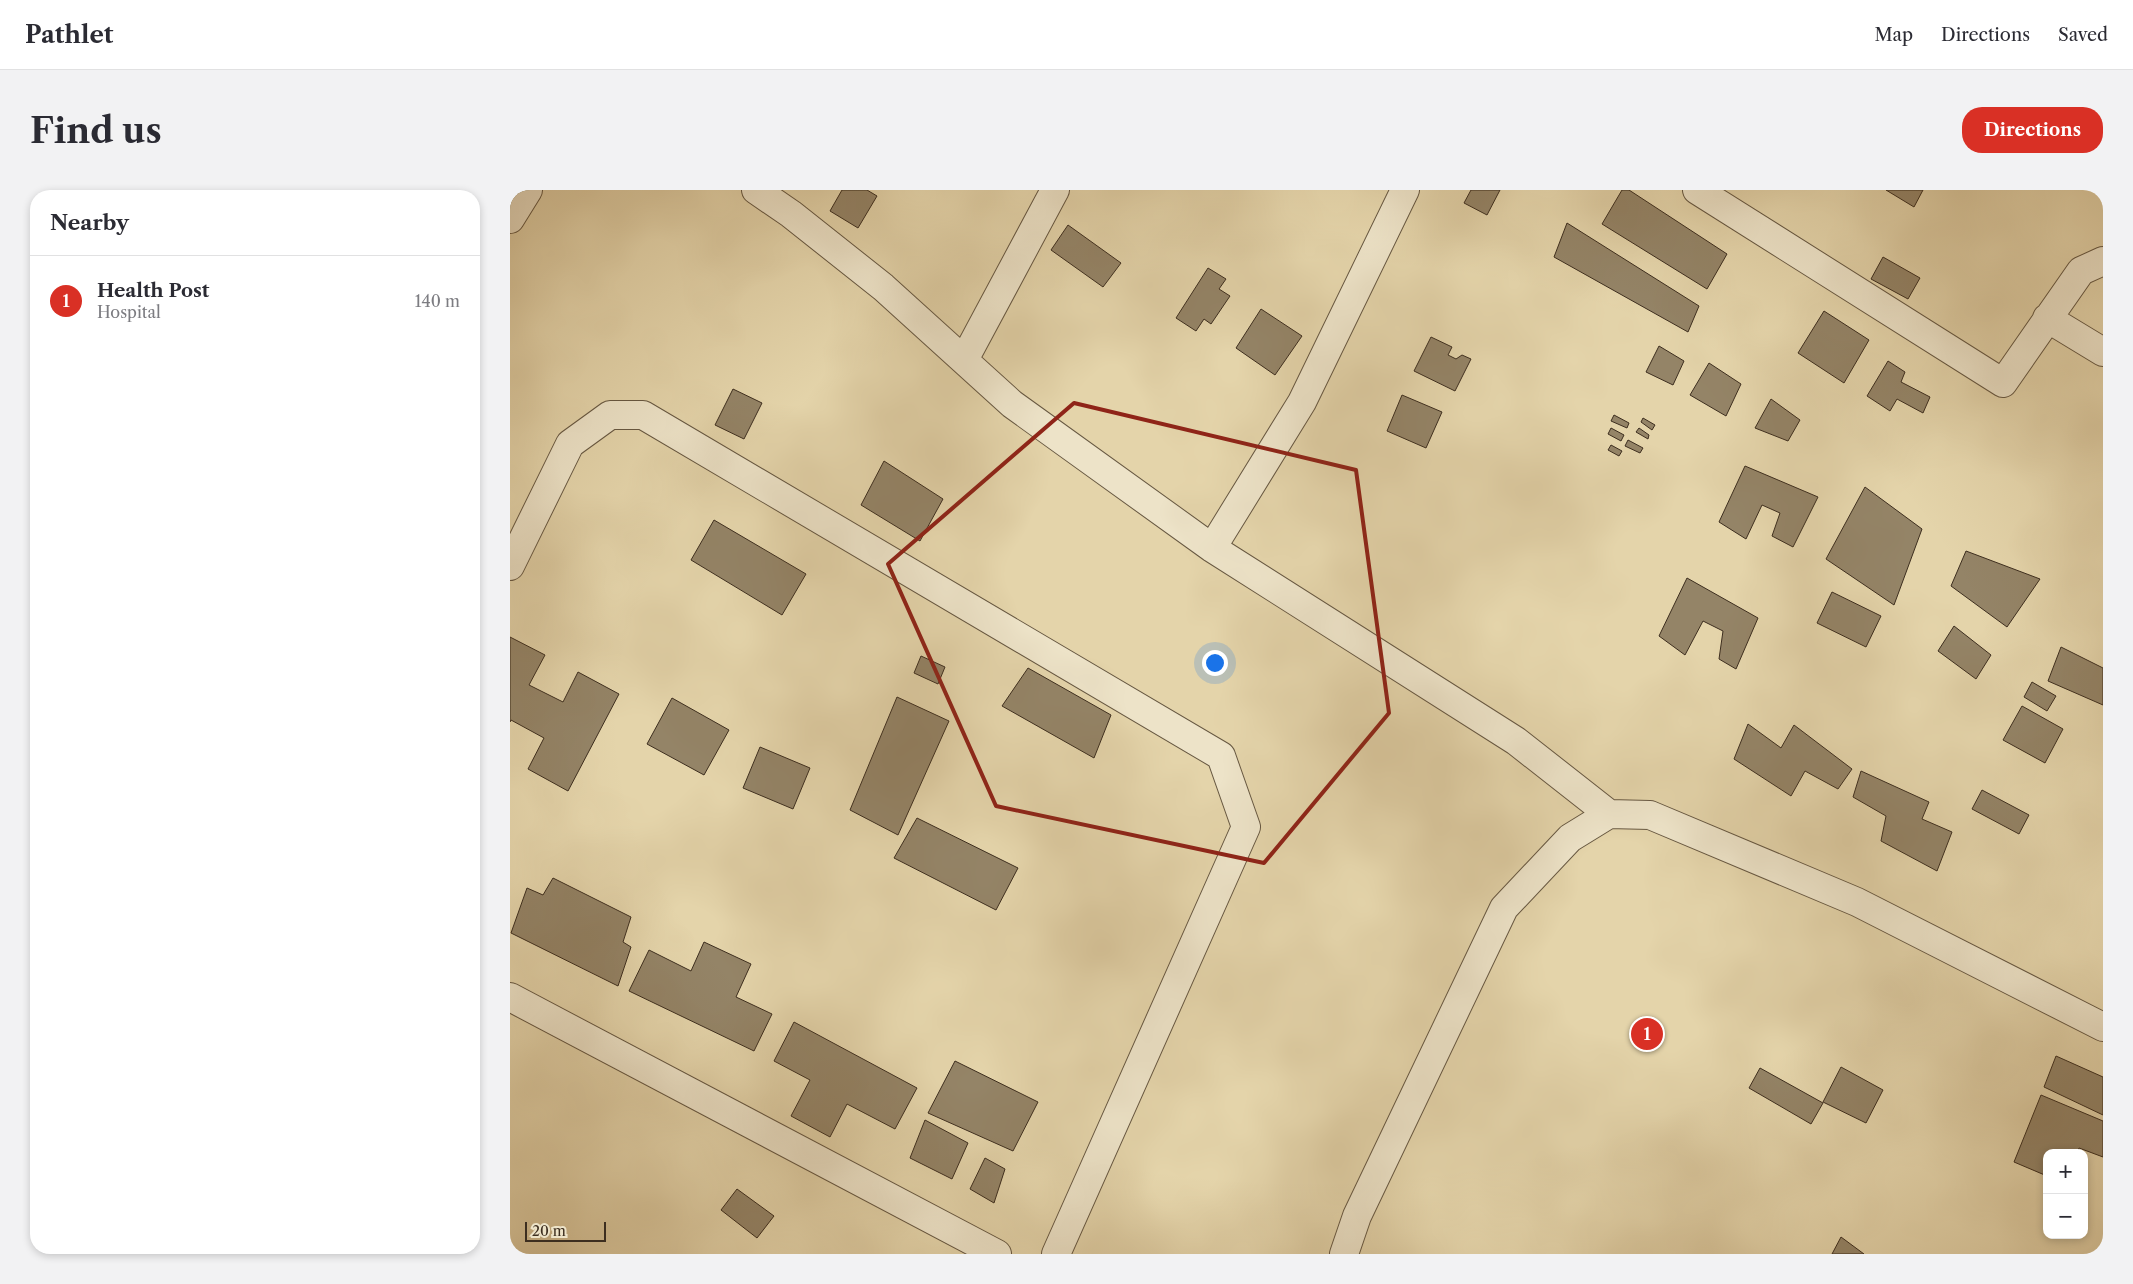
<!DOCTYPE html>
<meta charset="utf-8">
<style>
body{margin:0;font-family:"Libre Caslon Text",serif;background:#f2f2f3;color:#2b2b33}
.controls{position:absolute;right:15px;bottom:15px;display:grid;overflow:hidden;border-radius:10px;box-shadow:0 2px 8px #0003}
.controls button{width:45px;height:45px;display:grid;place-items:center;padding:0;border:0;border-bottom:1px solid #e1e1e2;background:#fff;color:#2b2b33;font:25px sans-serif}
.scale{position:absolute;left:15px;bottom:12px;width:81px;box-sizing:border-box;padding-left:5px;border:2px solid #3d2e1f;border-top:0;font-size:14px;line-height:18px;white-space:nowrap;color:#3d2e1f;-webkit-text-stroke:4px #ede3c8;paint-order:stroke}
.you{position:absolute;left:704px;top:472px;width:18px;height:18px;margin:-12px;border:4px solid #fff;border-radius:50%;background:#1a73e8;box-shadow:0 0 0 8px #1a73e833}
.badge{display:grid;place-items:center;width:32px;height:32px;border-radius:50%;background:#d93025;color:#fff;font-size:16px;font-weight:700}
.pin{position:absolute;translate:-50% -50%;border:2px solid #fff;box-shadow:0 1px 5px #0006}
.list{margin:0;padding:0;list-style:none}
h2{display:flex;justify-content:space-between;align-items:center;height:65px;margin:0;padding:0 20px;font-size:21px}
h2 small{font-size:16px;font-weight:400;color:#7c7c81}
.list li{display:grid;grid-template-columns:32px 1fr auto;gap:15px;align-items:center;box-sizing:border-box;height:90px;padding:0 20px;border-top:1px solid #e1e1e2}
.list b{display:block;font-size:19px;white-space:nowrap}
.list p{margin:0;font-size:16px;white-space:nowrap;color:#7c7c81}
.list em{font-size:16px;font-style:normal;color:#7c7c81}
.map{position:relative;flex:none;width:1593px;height:1064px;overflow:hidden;border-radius:20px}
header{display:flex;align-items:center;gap:30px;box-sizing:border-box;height:70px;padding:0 25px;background:#fff;border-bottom:1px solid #e1e1e2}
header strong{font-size:24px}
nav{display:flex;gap:28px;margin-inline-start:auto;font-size:18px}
.intro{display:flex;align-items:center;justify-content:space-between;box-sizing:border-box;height:120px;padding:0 30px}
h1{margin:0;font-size:35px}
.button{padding:12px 22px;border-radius:20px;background:#d93025;color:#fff;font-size:18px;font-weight:700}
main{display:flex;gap:30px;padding:0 30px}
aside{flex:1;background:#fff;border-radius:20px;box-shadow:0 2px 8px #0003}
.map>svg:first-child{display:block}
</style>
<header>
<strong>Pathlet</strong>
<nav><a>Map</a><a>Directions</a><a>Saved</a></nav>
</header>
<div class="intro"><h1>Find us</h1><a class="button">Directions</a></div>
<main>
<aside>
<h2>Nearby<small></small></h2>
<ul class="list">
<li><span class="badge">1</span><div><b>Health Post</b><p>Hospital</p></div><em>140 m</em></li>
</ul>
</aside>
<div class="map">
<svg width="1593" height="1064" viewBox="0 0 1593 1064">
<rect width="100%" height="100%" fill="#e4d4aa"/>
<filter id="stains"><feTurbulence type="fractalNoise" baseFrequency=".004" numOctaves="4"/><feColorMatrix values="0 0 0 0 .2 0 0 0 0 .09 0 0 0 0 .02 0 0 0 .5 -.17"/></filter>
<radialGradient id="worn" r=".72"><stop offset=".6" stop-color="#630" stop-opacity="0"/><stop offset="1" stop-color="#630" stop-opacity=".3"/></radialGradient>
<!-- building -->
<path fill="#948467" stroke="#3d2e1f" d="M332 0H357L367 6 348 38 320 21Z
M961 0H990L977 25 954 13Z
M1112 0H1119L1217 64 1197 99 1092 34Z
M1376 0H1413L1404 17Z
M1057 33 1189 116 1178 142 1044 67Z
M558 35 611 73 593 97 541 60Z
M1373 67 1410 88 1398 109 1361 89Z
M698 78 716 89 709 99 720 106 701 134 694 129 686 141 666 128Z
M751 119 792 146 765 185 726 158Z
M1314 121 1359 150 1334 193 1288 163Z
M921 147 942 157 938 165 946 169 952 165 961 169 945 201 904 181Z
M1149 156 1174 171 1163 195 1136 182Z
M1378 171 1395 182 1391 192 1420 207 1413 223 1387 209 1380 221 1357 206Z
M1199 173 1231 194 1216 226 1180 205Z
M223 199 252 213 234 249 205 235Z
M892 205 932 222 916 258 877 241Z
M1261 209 1290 230 1278 251 1245 238Z
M1104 225 1119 233 1117 238 1101 231Z
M1133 228 1145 235 1142 240 1131 232Z
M1101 238 1114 245 1111 251 1098 244Z
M1129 238 1139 245 1138 249 1126 242Z
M1118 250 1133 258 1130 263 1115 256Z
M1101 255 1112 261 1109 266 1098 260Z
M374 271 433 309 410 351 351 315Z
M1235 276 1308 307 1283 357 1262 346 1270 323 1252 315 1236 349 1209 332Z
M1355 297 1412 339 1384 415 1316 369Z
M204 330 296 384 272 425 181 370Z
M1456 361 1530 389 1497 437 1441 396Z
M1177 388 1248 428 1226 479 1209 469 1213 441 1193 431 1175 465 1149 446Z
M1322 402 1371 426 1356 457 1307 433Z
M1444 436 1481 465 1466 489 1428 461Z
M0 447 35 465 19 495 53 512 68 482 109 504 58 601 18 579 34 548 1 530 0 532Z
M1551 457 1593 478V515L1538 491Z
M411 466 435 477 428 494 404 483Z
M518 478 601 525 584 568 492 516Z
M1522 492 1546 506 1537 521 1514 507Z
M387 507 439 531 388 645 340 620Z
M162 508 219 540 194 585 137 554Z
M1512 516 1553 539 1535 573 1493 550Z
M1238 534 1271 558 1284 535 1342 579 1328 599 1295 581 1281 606 1224 569Z
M250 557 300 578 283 619 233 598Z
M1351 581 1419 612 1412 629 1442 642 1427 681 1371 651 1376 626 1343 607Z
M1472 600 1519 625 1509 644 1462 619Z
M407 628 508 678 486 720 384 668Z
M43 688 121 727 113 752 121 757 108 796 1 743 17 698 33 705Z
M194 752 241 774 226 807 262 824 244 861 119 801 139 760 181 781Z
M284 832 407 898 385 939 337 914 320 947 281 926 300 890 264 871Z
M1546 866 1593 887V925L1534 897Z
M445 871 528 912 503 961 418 923Z
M1331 877 1373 900 1356 933 1313 912Z
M1250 878 1313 913 1301 934 1239 898Z
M1531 905 1593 931V967L1569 958 1567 963H1537V986L1504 972Z
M415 930 458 953 442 989 400 968Z
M475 968 495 979 484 1013 460 999Z
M227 999 264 1026 247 1048 211 1020Z
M1331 1047 1354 1064H1322Z"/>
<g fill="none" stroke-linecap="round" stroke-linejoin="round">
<!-- minor casing -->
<g stroke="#675842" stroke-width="30">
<path id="minor" d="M246 0 281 24 373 97 502 214 702 358 1006 551 1099 624
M1187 0 1493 193 1571 81 1593 71
M0 29 18 0
M1537 128 1593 162
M454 170 545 0
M702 358 792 212 895 0
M0 376 60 254 100 225H133L711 566 736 637 546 1064
M0 807 487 1064
M834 1064 847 1026 994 718 1060 648 1099 624 1140 625 1347 712 1593 837"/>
</g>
<!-- minor -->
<use href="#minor" stroke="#ede3c8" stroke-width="28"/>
</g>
<!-- marked area -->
<path fill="none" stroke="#8f2418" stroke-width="4" stroke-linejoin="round" d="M564 213 846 280 879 523 754 673 486 616 378 374Z"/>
<rect width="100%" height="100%" filter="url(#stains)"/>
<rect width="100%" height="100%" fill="url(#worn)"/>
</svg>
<div class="controls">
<button>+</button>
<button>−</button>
</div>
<div class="scale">20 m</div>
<div class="you"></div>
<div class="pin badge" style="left:1137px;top:844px">1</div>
</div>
</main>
